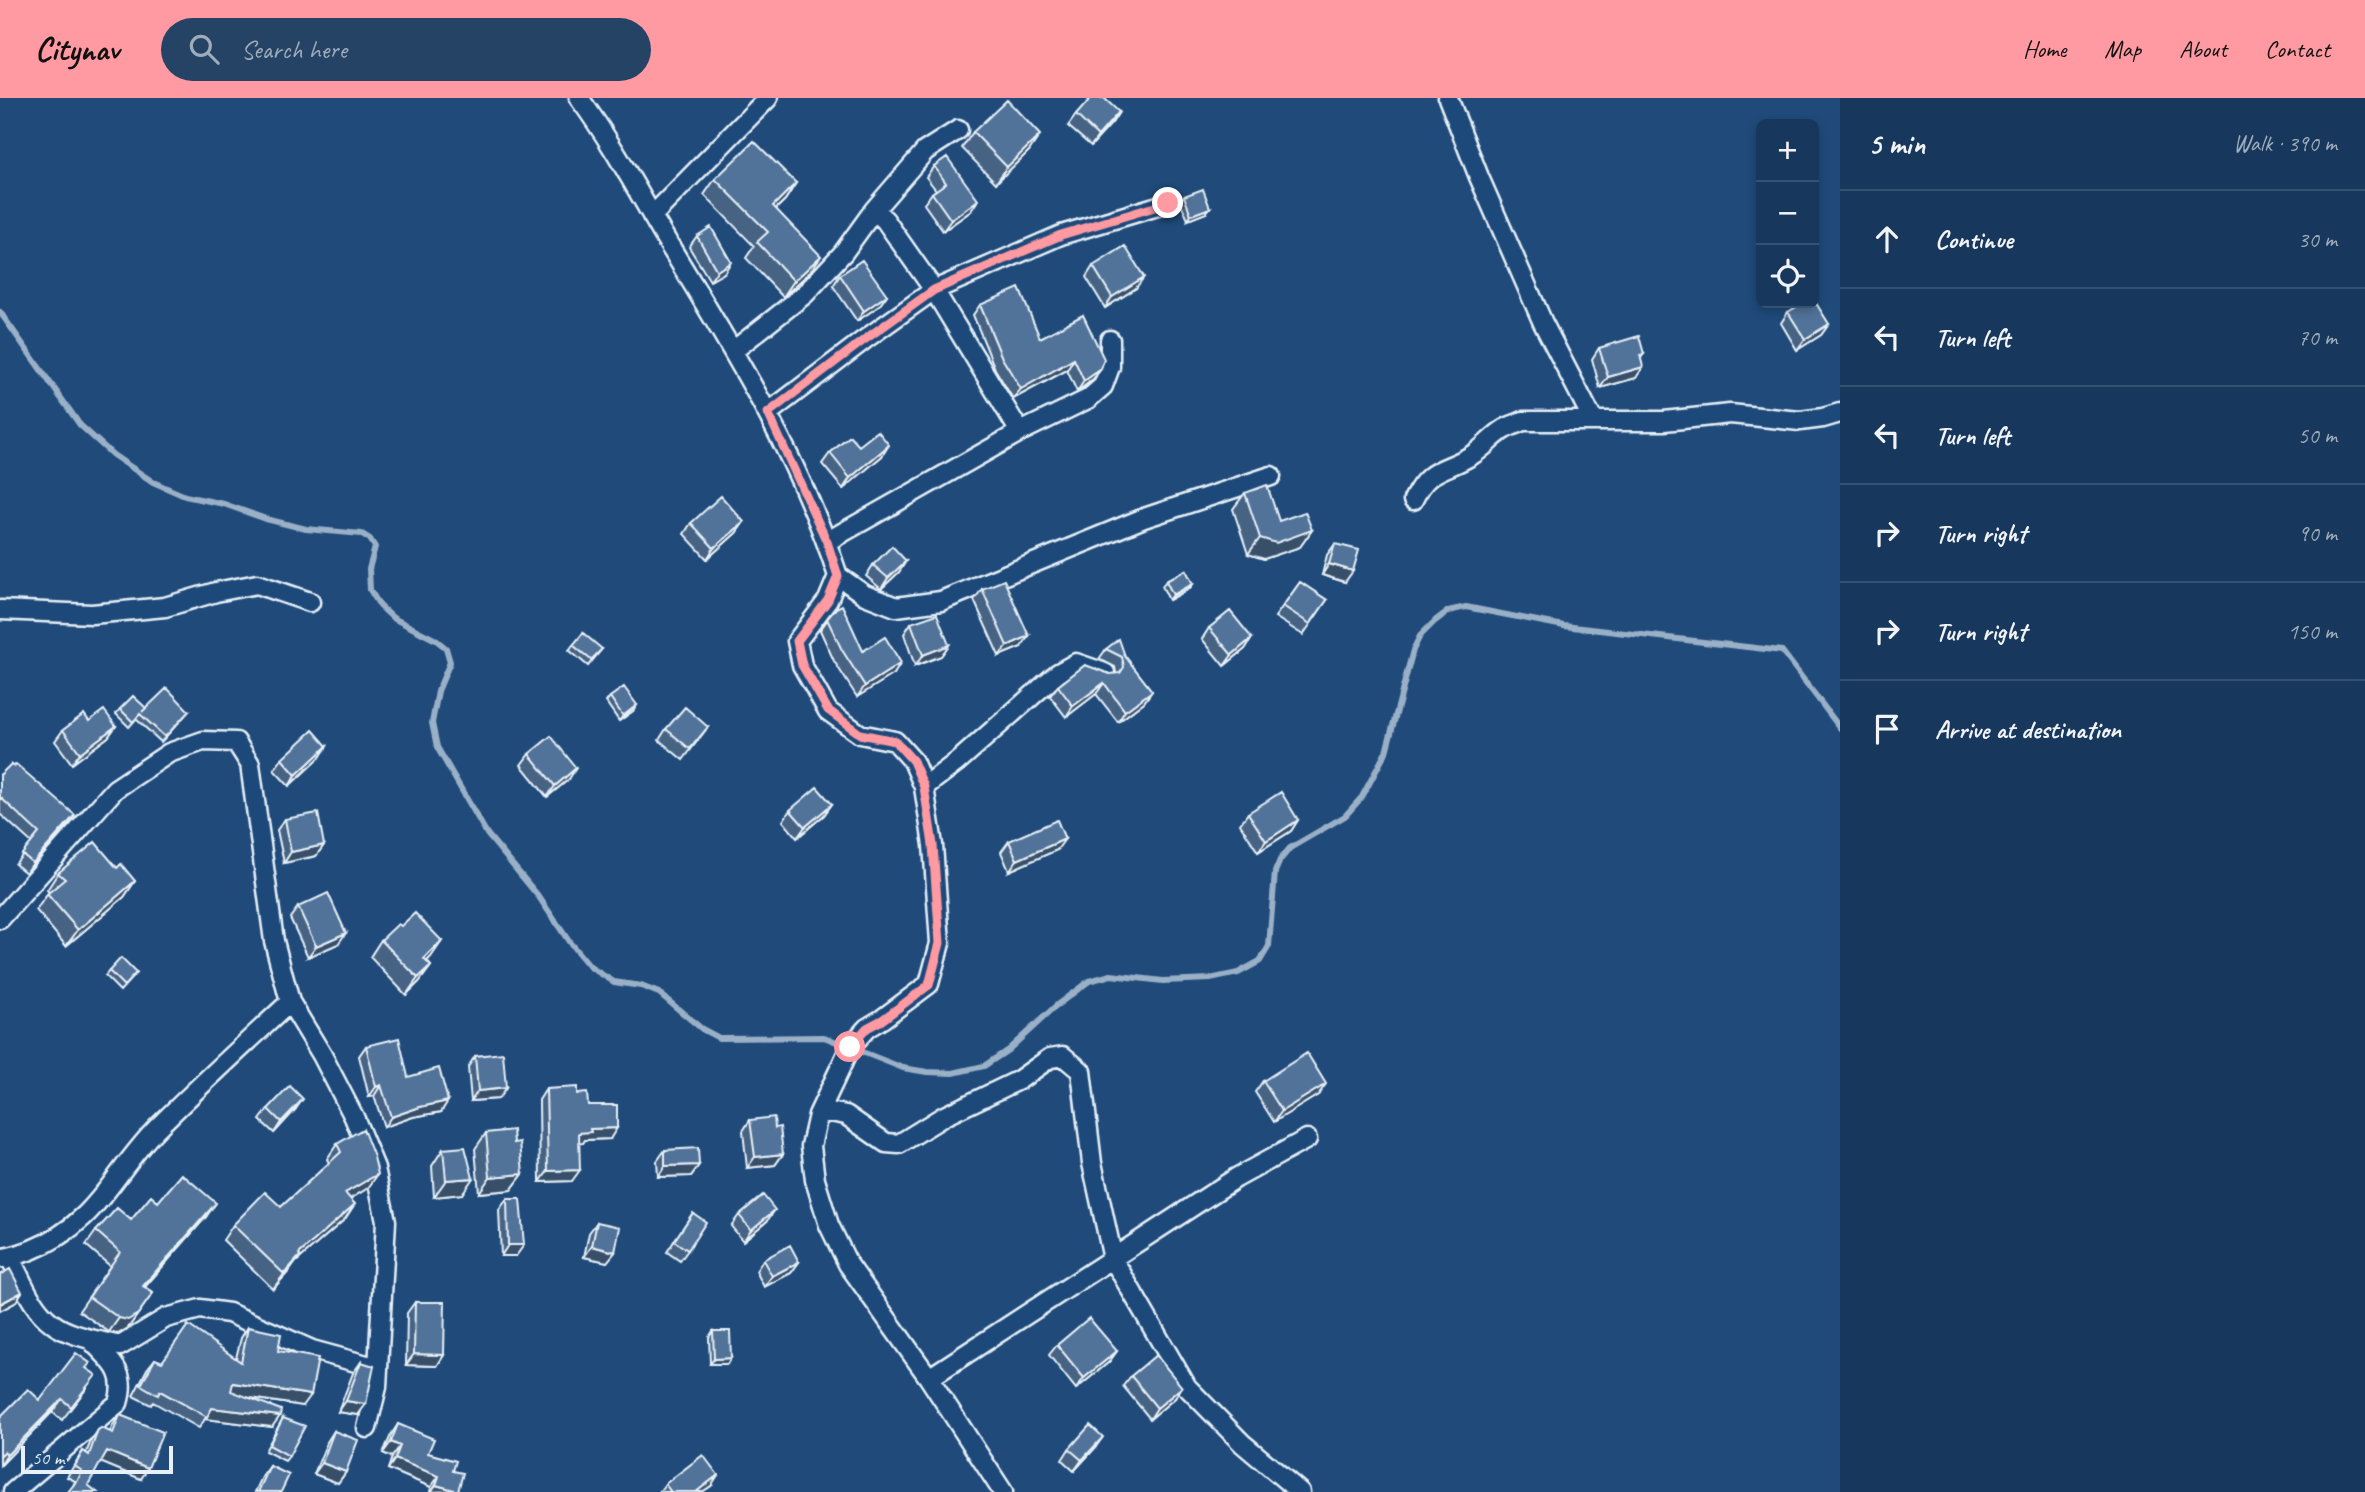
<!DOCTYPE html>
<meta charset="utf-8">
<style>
body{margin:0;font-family:Caveat,sans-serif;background:#244365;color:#f1f3f6}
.controls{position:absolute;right:21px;top:21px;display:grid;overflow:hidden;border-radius:10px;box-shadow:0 4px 10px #0003}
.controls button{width:63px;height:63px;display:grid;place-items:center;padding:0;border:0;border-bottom:2px solid #365272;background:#17385c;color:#f1f3f6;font:35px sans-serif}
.scale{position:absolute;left:21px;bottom:18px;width:152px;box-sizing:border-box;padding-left:7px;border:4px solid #e8f1f8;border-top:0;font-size:19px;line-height:24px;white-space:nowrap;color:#e8f1f8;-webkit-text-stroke:5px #1f4a7a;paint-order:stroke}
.stop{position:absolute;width:21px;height:21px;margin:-16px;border:5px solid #ff9aa2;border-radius:50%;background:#fff}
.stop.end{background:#ff9aa2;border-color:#fff;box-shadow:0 2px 7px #0008}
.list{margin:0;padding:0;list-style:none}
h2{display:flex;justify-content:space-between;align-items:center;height:91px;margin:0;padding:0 28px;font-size:30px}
h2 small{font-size:23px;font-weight:400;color:#9eacbb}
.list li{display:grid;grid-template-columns:46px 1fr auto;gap:21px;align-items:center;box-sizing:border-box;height:98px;padding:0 28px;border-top:2px solid #365272}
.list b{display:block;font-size:26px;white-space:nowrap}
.list em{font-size:23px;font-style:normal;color:#9eacbb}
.icon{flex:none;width:38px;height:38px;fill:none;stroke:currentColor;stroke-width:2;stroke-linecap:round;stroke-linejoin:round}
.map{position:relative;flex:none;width:1840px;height:1394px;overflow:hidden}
header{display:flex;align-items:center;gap:42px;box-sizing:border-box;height:98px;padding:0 35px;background:#ff9aa2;color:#111}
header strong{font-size:33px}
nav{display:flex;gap:38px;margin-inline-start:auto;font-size:24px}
.search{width:490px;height:63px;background:#244365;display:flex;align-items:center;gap:18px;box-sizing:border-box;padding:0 24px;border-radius:38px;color:#9eacbb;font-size:26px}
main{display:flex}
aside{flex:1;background:#17385c}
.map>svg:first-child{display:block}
</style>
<header>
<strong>Citynav</strong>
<div class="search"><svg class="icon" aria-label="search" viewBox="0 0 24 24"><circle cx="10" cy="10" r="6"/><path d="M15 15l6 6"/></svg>Search here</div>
<nav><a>Home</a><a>Map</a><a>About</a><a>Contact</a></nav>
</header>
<main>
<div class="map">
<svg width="1840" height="1394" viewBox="0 0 1840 1394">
<rect width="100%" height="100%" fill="#1f4a7a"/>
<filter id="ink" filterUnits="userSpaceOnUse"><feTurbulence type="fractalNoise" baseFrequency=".0143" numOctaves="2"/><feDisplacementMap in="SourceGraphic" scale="14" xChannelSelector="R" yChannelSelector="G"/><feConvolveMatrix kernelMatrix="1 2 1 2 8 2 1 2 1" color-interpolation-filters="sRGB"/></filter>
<g filter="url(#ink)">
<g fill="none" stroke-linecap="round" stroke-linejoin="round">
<!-- stream -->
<path stroke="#9ab0c7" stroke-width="6" d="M0 214 80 327 113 357 153 384 185 398 224 406 266 421 306 431 362 436 370 441 375 449 369 471 370 492 380 508 393 520 436 542 446 550 450 564 438 593 432 625 437 649 487 736 539 799 570 845 590 869 614 884 641 888 659 895 702 931 719 940 824 939 903 970 927 974 953 975 984 968 1008 952 1057 907 1089 883 1111 877 1163 883 1210 881 1238 875 1260 863 1269 848 1275 774 1280 762 1290 750 1345 718 1362 699 1386 654 1413 552 1420 538 1435 523 1448 513 1466 509 1564 528 1782 553 1840 630"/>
<!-- street casing -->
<g stroke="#e8f1f8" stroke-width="23">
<path id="street" d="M579 0C614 47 641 100 671 150 735 255 800 361 838 478L828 502 797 543 802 567 828 613 860 636 895 643 913 663 924 689 933 747 940 845 929 886 882 921 867 930 850 949 818 1017 811 1048 815 1082 829 1127 848 1166 929 1280 1003 1394
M1448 0 1479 79 1543 225 1593 322
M874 112 885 122 934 192 1020 334
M652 118 768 0
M733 253 805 196 843 155 874 112 925 53 958 32
M768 315 864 242 934 192 1061 137 1168 105
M1413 402C1429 368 1445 374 1472 357 1484 350 1492 339 1503 332 1509 328 1517 326 1523 323H1664L1730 316 1800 323 1823 320 1840 315
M826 444 1020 334 1088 301 1103 288 1110 269V242
M838 478 865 497 896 509 941 503 1144 420 1271 378
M0 512 92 516 165 509 216 494 257 486 310 504
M924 689 957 664 1058 575 1076 565 1105 575
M0 821 115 691 169 655 203 643 236 644 250 666 274 843 290 904 322 957 354 1019 375 1070 386 1123 377 1289 367 1330
M818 1017 830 1014 846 1017 886 1045 899 1046 944 1018 1019 982 1050 960 1063 958 1081 973 1092 1065 1113 1161 1187 1289 1242 1345 1300 1394
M0 1160C11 1160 20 1156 31 1152 98 1125 111 1077 157 1030 200 987 245 946 290 904
M10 1160C22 1182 31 1210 52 1225 68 1238 100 1243 120 1248L166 1220 200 1211 229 1215 312 1252 378 1270
M929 1280 1236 1080 1307 1041
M13 1394 118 1305C128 1273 110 1263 90 1241"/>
</g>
<!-- street -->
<use href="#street" stroke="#1f4a7a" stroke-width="18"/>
</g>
<!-- wall -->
<path fill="#466384" stroke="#e8f1f8" stroke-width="2" d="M1119 14 1112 25 1091 48 1068 28 1076 17Z
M973 34 1029 53 996 85 962 50Z
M934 68 971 113 943 133 924 106 932 95 936 92 926 79Z
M715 81 796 85 785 102 776 111 809 175 783 199 746 160 754 148 704 97Z
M1184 98 1206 115 1188 122 1180 103Z
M697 138 724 175 710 183 689 149Z
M1093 168 1136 190 1105 210 1086 179Z
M840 177 887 197 879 208 857 223 833 188Z
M980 207 1040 240 1101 271 1093 281 1077 294 1067 272 1013 301 995 271 973 217Z
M1788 214 1829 226 1821 237 1797 252 1781 225Z
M1599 250 1644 256 1641 260 1636 280 1600 290 1592 261Z
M859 348 882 358 843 391 822 366 830 355Z
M1245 395 1279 423 1312 432 1300 449 1264 461 1248 456 1233 411Z
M744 424 736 435 707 461 684 436 691 425Z
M1335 446 1345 484 1322 477 1327 457Z
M906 463 899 474 881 491 866 478 873 467Z
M1166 483 1193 486 1189 491 1169 502 1162 488Z
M1300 484 1327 502 1303 537 1275 519Z
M982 491 1021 549 999 558 974 502Z
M836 510 863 553 894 576 857 599 834 563 820 532Z
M911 525 949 547 941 558 915 568 904 536Z
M1209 530 1252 540 1245 551 1224 568 1202 541Z
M573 547 602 551 588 568 569 552Z
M1106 551 1125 558 1152 593 1144 604 1118 624 1096 596 1066 619 1050 598 1058 588 1116 575 1115 569 1099 561Z
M610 599 637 607 633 613 619 623 606 604Z
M146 610 189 613 161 644 136 621 129 629 116 616 120 611Z
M89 623 116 628 108 639 72 666 55 643 63 632Z
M708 629 683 662 659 642 666 631Z
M327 648 320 659 289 688 274 672 282 661Z
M529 656 569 681 547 699 521 667Z
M0 677 68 727 26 775 15 766 32 745 0 716Z
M832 706 824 717 797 740 783 723 790 712Z
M1248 715 1298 722 1291 733 1258 754 1240 726Z
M285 721 324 747 316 758 284 765 277 732Z
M1009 743 1057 752 1009 773 1001 754Z
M117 770 135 783 124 799 66 848 36 812 49 794 47 792 58 775Z
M298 809 338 846 308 859 290 820Z
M401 828 442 843 427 863 431 868 419 884 406 897 370 859 381 842Z
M109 873 136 875 120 893 105 878Z
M366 948 408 979 441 1014 413 1019 384 1029 374 998 369 999 359 958Z
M475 958 506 990 498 1001 471 1003 468 969Z
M1263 983 1318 997 1274 1024 1255 994Z
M546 991 577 996 588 1007 610 1041 585 1042 583 1045H579L572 1083 540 1084 539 1002Z
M268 1011 295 1012 274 1035 260 1022Z
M750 1022 775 1030 783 1056 775 1067 747 1070 743 1033Z
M486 1035 514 1045 523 1076 511 1092 479 1095 475 1051Z
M337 1046 368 1090 350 1101 345 1121 296 1164 290 1172 273 1191 223 1142 233 1127 281 1109 329 1065 327 1061Z
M443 1051 462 1096 434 1099 432 1068Z
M665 1052 699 1067 691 1078 658 1079 657 1063Z
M507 1101 516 1158H501L499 1112Z
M158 1104 206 1119 145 1189 153 1195 128 1230 118 1236 109 1234 79 1213 110 1168 86 1147 96 1133 131 1122Z
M692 1116 688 1152 680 1163 667 1154Z
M739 1117 767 1123 743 1143 731 1128Z
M597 1124 615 1154 607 1164 584 1159 589 1135Z
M763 1162 799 1164 791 1175 764 1189 756 1173Z
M415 1204 444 1257 437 1268 406 1267 407 1215Z
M248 1229 278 1253 303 1308 249 1300 272 1329 205 1321 199 1330 153 1304 151 1307 133 1298 147 1271 155 1261 162 1264 236 1260 241 1240Z
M713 1233 727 1266H710L709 1239Z
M1057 1247 1117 1253 1109 1264 1076 1291 1049 1257Z
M361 1264 358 1317 338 1314 353 1275Z
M86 1270 87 1290 62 1322 52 1314 0 1368V1319L40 1302Z
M1131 1278 1175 1300 1150 1321 1123 1288Z
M120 1317 141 1381 101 1364 73 1388 75 1383 67 1379 76 1364 83 1353 86 1355 91 1343 98 1332 110 1334 113 1327Z
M283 1320 289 1358 285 1363 265 1353Z
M398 1326 428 1355 453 1373 458 1394H430L431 1389 388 1371 392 1359 383 1355 391 1337Z
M334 1333 346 1374 338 1385 314 1376 327 1344Z
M1095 1350 1074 1373 1062 1362 1069 1351Z
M270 1368 281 1394H255L262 1379Z
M665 1386 711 1388 702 1394H659Z"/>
<!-- shaded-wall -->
<path fill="#39506b" stroke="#e8f1f8" stroke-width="2" d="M1119 14 1112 25 1091 48 1098 38Z
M1040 37 1029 53 996 85 1007 69Z
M796 85 785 102 762 124 773 108Z
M978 102 971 113 943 133 951 122Z
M1210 110 1206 115 1188 122 1191 117Z
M821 158 809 175 783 199 794 183Z
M731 164 724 175 710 183 717 173Z
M1144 179 1136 190 1105 210 1112 199Z
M887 197 879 208 857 223 864 213Z
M1829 226 1821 237 1797 252 1805 241Z
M1074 261 1067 272 1013 301 1021 291Z
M1643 269 1636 280 1600 290 1608 279Z
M1101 271 1093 281 1077 294 1084 283Z
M889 347 882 358 843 391 850 380Z
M744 424 736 435 707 461 714 450Z
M1312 432 1300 449 1264 461 1248 456 1260 440Z
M906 463 899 474 881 491 888 480Z
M1329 466 1353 473 1345 484 1322 477Z
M1193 486 1189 491 1169 502 1173 497Z
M1029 538 1021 549 999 558 1007 548Z
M1252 540 1245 551 1224 568 1232 557Z
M949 547 941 558 915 568 923 557Z
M901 565 894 576 857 599 865 588Z
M1104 585 1096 596 1066 619 1073 608Z
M1152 593 1144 604 1118 624 1125 613Z
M637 607 633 613 619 623 623 618Z
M116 628 108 639 72 666 80 655Z
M327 648 320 659 289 688 296 677Z
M576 670 569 681 547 699 555 688Z
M832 706 824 717 797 740 805 729Z
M75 717 68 727 26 775 33 765Z
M1298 722 1291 733 1258 754 1266 743Z
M1065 741 1057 752 1009 773 1017 762Z
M324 747 316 758 284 765 291 754Z
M135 783 124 799 66 848 78 832Z
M346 835 338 846 308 859 316 848Z
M442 843 431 859 413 877 424 861Z
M431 868 419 884 406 897 418 880Z
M1326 986 1318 997 1274 1024 1282 1013Z
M381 987 374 998 369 999 376 989Z
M506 990 498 1001 471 1003 478 993Z
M303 1001 295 1012 274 1035 281 1024Z
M448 1003 441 1014 413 1019 384 1029 391 1019 420 1009Z
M617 1030 610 1041 585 1042 583 1045 571 1046 579 1035 590 1031Z
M783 1056 775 1067 747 1070 755 1059Z
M699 1067 691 1078 658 1079 665 1068Z
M580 1072 572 1083 540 1084 548 1073Z
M378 1076 368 1090 335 1110 345 1095Z
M523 1076 511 1092 479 1095 490 1079Z
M473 1080 462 1096 434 1099 446 1082Z
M216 1105 206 1119 133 1202 143 1188Z
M355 1106 345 1121 296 1164 290 1172 273 1191 299 1156Z
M775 1112 767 1123 743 1143 751 1132Z
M508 1147H524L516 1158H501Z
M592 1148 615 1154 607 1164 584 1159Z
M799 1164 791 1175 764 1189 772 1178Z
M22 1194 15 1205 0 1213V1206Z
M138 1216 128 1230 118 1236 109 1234 119 1220Z
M1117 1253 1109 1264 1076 1291 1084 1280Z
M414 1256 444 1257 437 1268 406 1267Z
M731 1260 727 1266H710L714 1261Z
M233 1285 311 1297 303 1308 225 1296Z
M1182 1289 1175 1300 1150 1321 1157 1310Z
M62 1301 52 1314 0 1368 7 1357Z
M346 1303 366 1306 358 1317 338 1314Z
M212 1310 280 1318 272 1329 205 1321Z
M1103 1339 1095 1350 1074 1373 1082 1362Z
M391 1344 400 1348 392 1359 383 1355Z
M107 1353 148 1370 141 1381 100 1364Z
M395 1361 439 1378 431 1389 388 1371Z
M322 1365 346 1374 338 1385 314 1376Z
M718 1377 711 1388 702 1394H696Z
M436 1387 458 1393 431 1394Z"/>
<!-- building -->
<path fill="#517399" stroke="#e8f1f8" stroke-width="2" d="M1091 0H1104L1119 14 1098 38 1076 17Z
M1007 2 1040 37 1007 69 973 34Z
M754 43 796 85 773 108 821 158 794 183 757 144 768 134 715 81Z
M947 59 978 102 951 122 932 95 946 85 934 68Z
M1203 91 1210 110 1191 117 1184 98Z
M711 129 731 164 717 173 697 138Z
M1125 148 1144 179 1112 199 1093 168Z
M862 162 887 197 864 213 840 177Z
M1019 190 1040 240 1083 217 1104 261 1101 271 1084 283 1074 261 1021 291 1002 260 980 207Z
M1814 202 1829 226 1805 241 1788 214 1803 205H1814Z
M1639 238 1644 256 1640 257 1643 269 1608 279 1599 250Z
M878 333 889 347 850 380 830 355 850 338 859 348Z
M1267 387 1279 423 1305 414 1312 432 1276 445 1260 440 1245 395Z
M721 398 744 424 714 450 691 425Z
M1335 446 1359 452 1353 473 1329 466Z
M892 448 906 463 888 480 873 467Z
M1186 472 1193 486 1173 497 1166 483Z
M1004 482 1029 538 1007 548 982 491Z
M1300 484 1327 502 1310 526 1283 508Z
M842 507 863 553 885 539 901 565 865 588 842 552 827 521 836 510Z
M1230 513 1252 540 1232 557 1209 530Z
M937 516 949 547 923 557 911 525Z
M583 535 602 551 591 562 573 547Z
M1119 541 1125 558 1152 593 1125 613 1104 585 1073 608 1058 588 1085 567 1110 576 1120 575 1124 569 1122 559 1106 551Z
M624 589 637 607 623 618 610 599Z
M167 590 189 613 165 639 140 616 133 624 120 611 133 598 146 610 142 614Z
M685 609 708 629 690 651 666 631Z
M104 612 116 628 80 655 63 632 84 616 89 623Z
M313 632 327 648 296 677 282 661Z
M551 638 576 670 555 688 529 656Z
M11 666 14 668 16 666 75 717 33 765 22 756 39 735 0 699V677Z
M817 689 832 706 805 729 790 712Z
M1281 694 1298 722 1266 743 1248 715Z
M318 715 324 747 291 754 285 721Z
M1057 722 1065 741 1017 762 1009 743Z
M95 744 117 770 121 766 135 783 78 832 47 796 65 781 58 775Z
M328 795 346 835 316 848 298 809Z
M415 815 442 843 424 861 431 868 418 880 381 842 398 826 401 828Z
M121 860 136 875 124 888 109 873Z
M399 940 408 979 439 970 448 1003 420 1009 391 1019 381 987 376 989 366 948Z
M503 955 506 990 478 993 475 958Z
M1307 955 1326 986 1282 1013 1263 983Z
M290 988 303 1001 281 1024 268 1011Z
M577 989V996L587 995 588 1007H617V1030L590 1031 591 1034 579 1035 580 1072 548 1073 546 991Z
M774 1019 775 1030 780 1029 783 1056 755 1059 750 1022Z
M363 1031 374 1059 378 1076 345 1095 355 1106 299 1156 300 1158 284 1176 233 1127 265 1094 281 1109 341 1054 337 1046Z
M513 1032 514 1045 520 1044 523 1076 490 1079 486 1035Z
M465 1049 473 1080 446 1082 443 1051Z
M698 1050 699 1067 665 1068V1052Z
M182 1076 216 1105 143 1188 153 1195 138 1216 128 1222 119 1220 89 1199 120 1154 96 1133 117 1110 131 1122 151 1098 158 1104Z
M763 1097 775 1112 751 1132 739 1117Z
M507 1101H520L524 1147H508Z
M693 1115 706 1124 688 1152 674 1143Z
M597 1124 620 1129 615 1154 592 1148Z
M790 1147 799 1164 772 1178 763 1162Z
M10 1171 22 1194 0 1206V1177Z
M415 1204H445L444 1257 414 1256Z
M1089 1220 1117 1253 1084 1280 1057 1247Z
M188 1227 241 1264 248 1229 281 1236 278 1253 318 1260 311 1297 233 1285 231 1293 281 1312 280 1318 212 1310 207 1319 160 1293 158 1297 141 1287 155 1261 162 1264Z
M713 1233H730L731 1260 714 1261Z
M76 1255 90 1265 86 1270 96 1277 71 1309 62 1301 7 1357 4 1354 0 1358V1319L28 1291 40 1302Z
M1156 1257 1182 1289 1157 1310 1131 1278Z
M361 1264 374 1268 366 1306 346 1303Z
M120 1317 163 1334 148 1370 107 1353 88 1387 97 1394H68L79 1380 82 1373 75 1368 83 1353 89 1357 98 1332 101 1330 113 1335Z
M283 1320 305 1328 289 1358 269 1347Z
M398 1326 434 1341 428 1355 456 1363 453 1373 463 1375 458 1393 436 1387 439 1378 395 1361 400 1348 391 1344Z
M1090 1327 1103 1339 1082 1362 1069 1351Z
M334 1333 358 1342 346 1374 322 1365Z
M703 1357 718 1377 696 1394H671L665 1386Z
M270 1368 289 1377 281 1394H258Z"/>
</g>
<g fill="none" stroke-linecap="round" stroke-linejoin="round" filter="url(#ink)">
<!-- route -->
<path stroke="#ff9aa2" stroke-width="9" d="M850 949 867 930 882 922 929 887 940 845 933 747 924 689 913 663 895 643 860 636 828 612 802 567 797 543 828 502 838 478 827 444 768 315 864 242 934 192 1061 137 1168 105"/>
</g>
</svg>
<div class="controls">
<button>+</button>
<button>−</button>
<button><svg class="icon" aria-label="locate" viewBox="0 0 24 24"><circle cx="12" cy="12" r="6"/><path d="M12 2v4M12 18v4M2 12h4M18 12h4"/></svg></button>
</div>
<div class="scale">50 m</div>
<div class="stop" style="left:850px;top:949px"></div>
<div class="stop end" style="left:1168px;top:105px"></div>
</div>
<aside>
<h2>5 min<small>Walk · 390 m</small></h2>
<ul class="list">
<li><svg class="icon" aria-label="ahead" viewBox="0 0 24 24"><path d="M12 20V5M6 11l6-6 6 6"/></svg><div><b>Continue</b></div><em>30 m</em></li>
<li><svg class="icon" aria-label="left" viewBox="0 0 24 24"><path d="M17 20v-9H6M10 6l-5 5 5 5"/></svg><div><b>Turn left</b></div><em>70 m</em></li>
<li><svg class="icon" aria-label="left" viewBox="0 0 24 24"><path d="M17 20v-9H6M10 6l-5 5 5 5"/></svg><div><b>Turn left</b></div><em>50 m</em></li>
<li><svg class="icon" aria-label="right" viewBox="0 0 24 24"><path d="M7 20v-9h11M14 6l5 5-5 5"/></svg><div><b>Turn right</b></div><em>90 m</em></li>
<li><svg class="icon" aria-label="right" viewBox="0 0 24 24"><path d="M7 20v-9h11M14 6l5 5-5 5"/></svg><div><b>Turn right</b></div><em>150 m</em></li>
<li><svg class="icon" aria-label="arrive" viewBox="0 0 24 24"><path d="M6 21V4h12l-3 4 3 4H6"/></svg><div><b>Arrive at destination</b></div></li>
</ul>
</aside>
</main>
